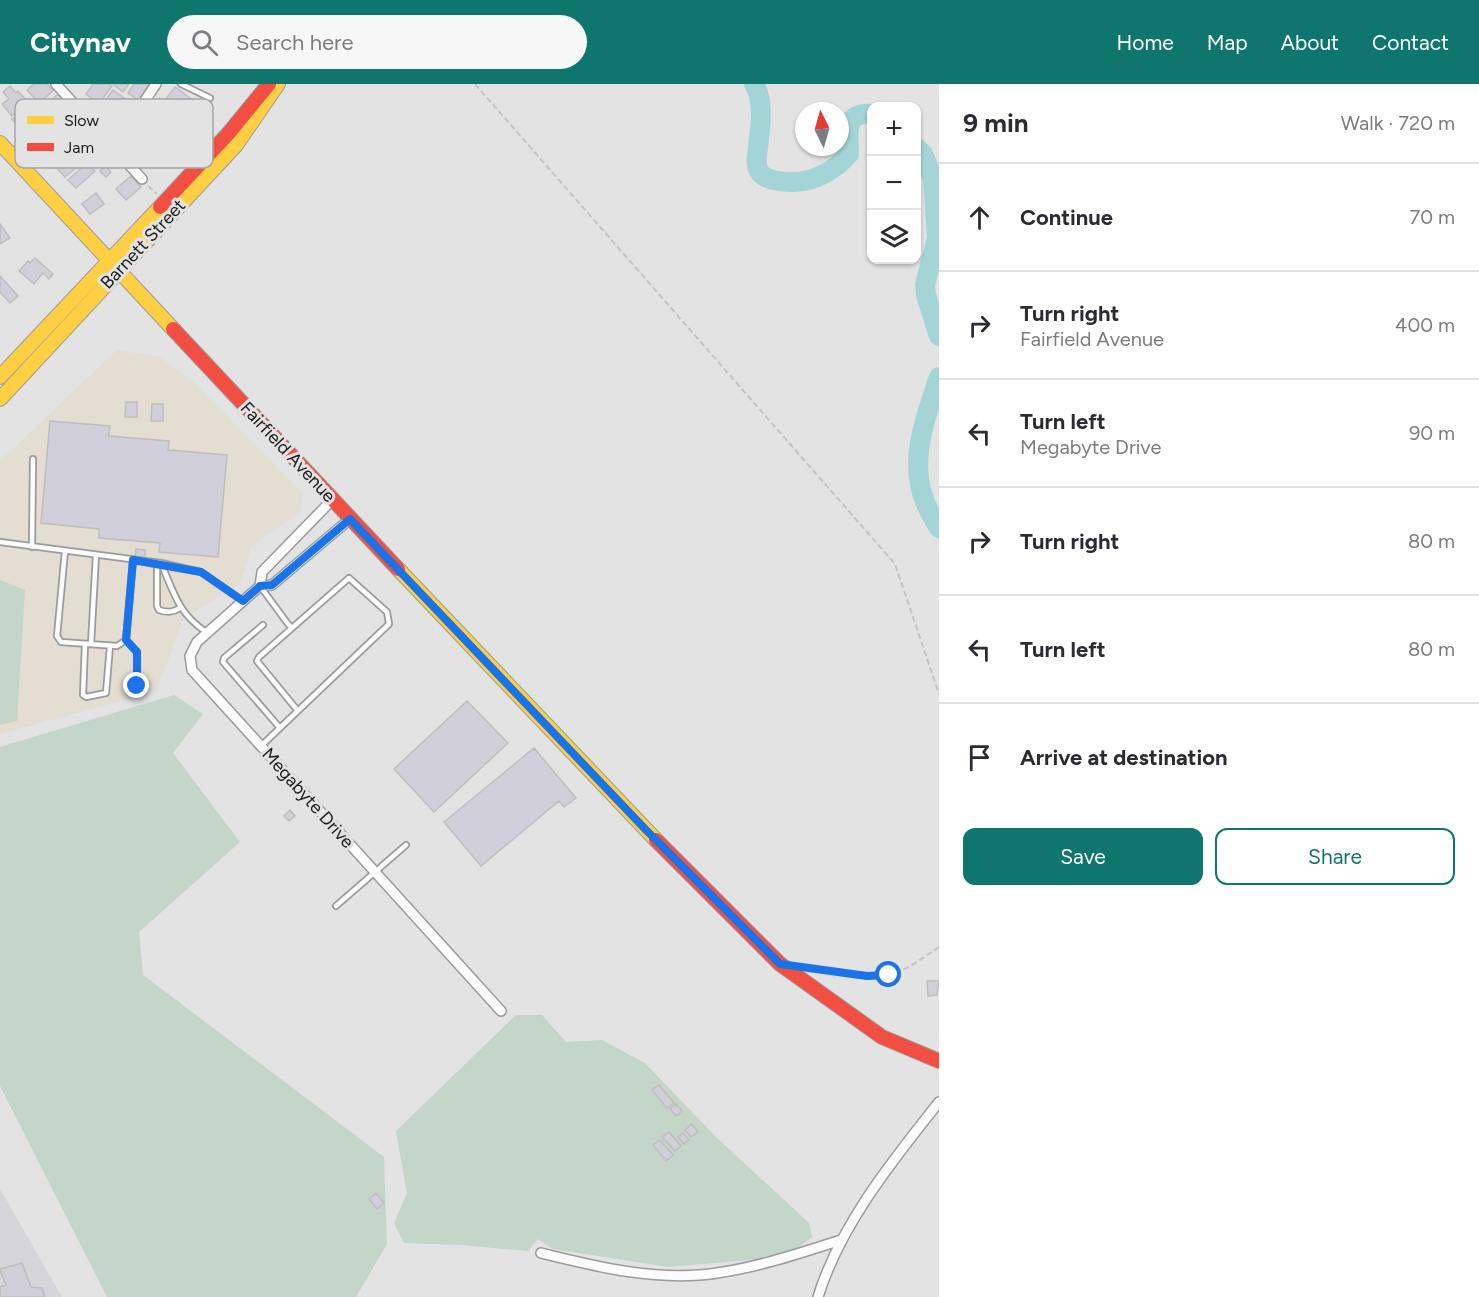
<!DOCTYPE html>
<meta charset="utf-8">
<style>
body{margin:0;font-family:Figtree,sans-serif;background:#f7f7f7;color:#2b2b33}
.controls{position:absolute;right:18px;top:18px;display:grid;overflow:hidden;border-radius:12px;box-shadow:0 2px 4px #0004}
.controls button{width:54px;height:54px;display:grid;place-items:center;padding:0;border:0;border-bottom:2px solid #e1e1e2;background:#fff;color:#2b2b33;font:30px sans-serif}
.compass{position:absolute;left:795px;top:18px;width:54px;height:54px;border-radius:50%;background:#fff;box-shadow:0 2px 4px #0004;rotate:355deg}
.stop{position:absolute;width:18px;height:18px;margin:-14px;border:4px solid #1a73e8;border-radius:50%;background:#fff}
.stop.end{background:#1a73e8;border-color:#fff;box-shadow:0 2px 6px #0008}
.list{margin:0;padding:0;list-style:none}
h2{display:flex;justify-content:space-between;align-items:center;height:78px;margin:0;padding:0 24px;font-size:26px}
h2 small{font-size:20px;font-weight:400;color:#7c7c81}
.list li{display:grid;grid-template-columns:39px 1fr auto;gap:18px;align-items:center;box-sizing:border-box;height:108px;padding:0 24px;border-top:2px solid #e1e1e2}
.list b{display:block;font-size:22px;white-space:nowrap}
.list p{margin:0;font-size:20px;white-space:nowrap;color:#7c7c81}
.list em{font-size:20px;font-style:normal;color:#7c7c81}
.actions{display:flex;gap:12px;padding:18px 24px}
.actions a{flex:1;padding:14px 0;border:2px solid #0f766e;border-radius:12px;text-align:center;font-size:21px;color:#0f766e}
.actions .main{background:#0f766e;color:#fff}
.icon{flex:none;width:33px;height:33px;fill:none;stroke:currentColor;stroke-width:2;stroke-linecap:round;stroke-linejoin:round}
.map{position:relative;flex:none;width:939px;height:1213px;overflow:hidden}
header{display:flex;align-items:center;gap:36px;box-sizing:border-box;height:84px;padding:0 30px;background:#0f766e;color:#fff}
header strong{font-size:28px}
nav{display:flex;gap:33px;margin-inline-start:auto;font-size:21px}
.search{width:420px;height:54px;background:#f7f7f7;display:flex;align-items:center;gap:15px;box-sizing:border-box;padding:0 21px;border-radius:33px;color:#7c7c81;font-size:22px}
main{display:flex}
aside{flex:1;background:#fff}
.map>svg:first-child{display:block}
</style>
<header>
<strong>Citynav</strong>
<div class="search"><svg class="icon" aria-label="search" viewBox="0 0 24 24"><circle cx="10" cy="10" r="6"/><path d="M15 15l6 6"/></svg>Search here</div>
<nav><a>Home</a><a>Map</a><a>About</a><a>Contact</a></nav>
</header>
<main>
<div class="map">
<svg width="939" height="1213" viewBox="0 0 939 1213">
<rect width="100%" height="100%" fill="#e3e3e4"/>
<!-- commercial -->
<path fill="#e3ddd2" d="M117 266 159 273 192 297 303 409 300 428 251 462 241 499 183 535 157 607 0 650V377Z"/>
<!-- built -->
<path fill="#d5d5da" d="M0 1105 62 1213H0Z"/>
<!-- green -->
<path fill="#c3d6c8" d="M0 496 25 506 17 637 0 641Z
M174 611 203 630 173 669 240 758 139 848 143 891 384 1073 387 1160 356 1213H107L0 1002V663Z
M516 931H542L566 958 602 956 645 979 716 1053 809 1139 812 1153 786 1173 668 1183 553 1165 538 1155 528 1167 460 1161 404 1159 394 1139 407 1109 396 1047Z"/>
<g fill="none" stroke-linecap="round" stroke-linejoin="round">
<!-- river -->
<path stroke="#a5d4d7" stroke-width="20" d="M754 0C765 17 760 45 758 64 757 71 755 80 759 87 764 97 783 98 793 98 815 98 835 86 849 70 849 49 843 28 872 30
M916 63 923 70 933 94 937 154 925 201 926 211 939 252
M939 293C926 332 909 374 924 415 927 425 934 435 939 444"/>
</g>
<!-- building -->
<path fill="#d1d0da" stroke="#bebebf" stroke-width="1.5" d="M34 0H47L53 7 39 19 27 6Z
M93 0H109L112 2 99 20 86 10Z
M113 0H129L123 8Z
M134 0H149L138 16 128 9Z
M10 2 16 9 18 7 28 18 12 32 2 20 9 15 3 8Z
M175 3 194 17 184 30 165 16Z
M113 6 134 21 128 29 107 14Z
M58 10 65 17 49 33 41 26Z
M159 14 175 27 160 46 144 33Z
M22 28 27 34 17 42 12 35Z
M74 66 84 77 65 93 55 82Z
M87 79 95 87 76 104 68 96Z
M105 82 111 88 106 93 100 87Z
M131 92 141 103 126 116 116 105Z
M96 109 104 120 90 130 82 120Z
M0 140 10 154 0 160Z
M35 174 53 190 49 195 43 189 34 200 19 187 28 177 30 179Z
M0 192 18 212 10 219 0 208Z
M126 318H137V333H125Z
M152 320H163V337H151Z
M50 337 110 342 109 352 169 357 168 366 227 371 218 473 159 468 160 459 99 454V445L41 439Z
M136 465 145 466V474L135 473Z
M467 617 508 659 434 728 394 685Z
M534 664 576 714 564 723 559 717 481 782 444 738Z
M290 726 295 732 289 737 284 732Z
M927 897H939L937 911 928 912Z
M659 1001 674 1019 667 1024 652 1006Z
M676 1020 682 1027 676 1032 670 1025Z
M692 1040 698 1048 691 1053 685 1046Z
M669 1048 681 1062 675 1067 662 1053Z
M683 1049 689 1056 684 1060 678 1053Z
M660 1056 673 1071 666 1077 653 1061Z
M376 1109 384 1119 377 1125 369 1115Z
M22 1179 31 1203 42 1204 45 1213H0V1203L6 1201 0 1185Z"/>
<g fill="none" stroke-linecap="round" stroke-linejoin="round">
<!-- lane casing -->
<g stroke="#9b9b9c" stroke-width="8">
<path id="lane" d="M181 0 210 14
M0 458 161 479 201 488 243 517
M32 463 33 375
M65 467 57 552 61 558 117 562 126 556 133 476
M157 479V522L159 526C168 529 173 528 180 524
M161 479C174 509 178 529 206 548
M260 502 288 540 292 544 349 494 387 528 389 540 261 662
M263 541 224 574 223 578 280 644
M292 544 259 573 257 577 298 627
M126 556 137 568V602
M85 560 83 611 86 613 106 609 110 562
M91 560 96 471
M336 822 406 761"/>
</g>
<!-- street casing -->
<g stroke="#9b9b9c" stroke-width="12">
<path id="street" d="M56 0 142 95
M113 65 156 0
M350 435 272 501 260 502 197 558 190 572 192 586 501 927
M260 502 262 488 332 416
M541 1169C597 1183 659 1198 717 1189 759 1183 800 1169 841 1156
M818 1213C840 1141 893 1076 939 1018"/>
</g>
<!-- slow casing -->
<g stroke="#9b9b9c" stroke-width="16">
<path id="slow" d="M0 59 173 245
M0 293 160 123
M0 315 236 61 278 0
M398 485 656 756"/>
</g>
<!-- jam casing -->
<g stroke="#9b9b9c" stroke-width="16">
<path id="jam" d="M160 123 228 50 269 0
M173 245 398 485
M656 756 780 880 882 953 939 977"/>
</g>
<!-- path -->
<path stroke="#c4c4c4" stroke-width="2" stroke-dasharray="6 3" stroke-linecap="butt" d="M475 0 895 480 939 610
M148 102 157 110
M806 884C832 887 864 897 890 890 908 886 924 873 939 863"/>
<!-- lane -->
<use href="#lane" stroke="#fbfbfb" stroke-width="4.5"/>
<!-- street -->
<use href="#street" stroke="#fbfbfb" stroke-width="9"/>
<!-- slow -->
<use href="#slow" stroke="#ffcf43" stroke-width="14"/>
<!-- jam -->
<use href="#jam" stroke="#f24e42" stroke-width="14"/>
</g>
<g fill="none" stroke-linecap="round" stroke-linejoin="round">
<!-- route -->
<path stroke="#1a73e8" stroke-width="8" d="M137 602V568L126 556 133 476 201 488 243 517 260 502 272 501 350 435 646 746 780 880 867 892 889 891"/>
</g>
<g text-anchor="middle" dominant-baseline="central" stroke-width="6" stroke-linejoin="round" paint-order="stroke">
<!-- street labels -->
<g font-size="18" fill="#1b1b1b" stroke="#e3e3e4">
<text transform="translate(143 160) rotate(-47)">Barnett Street</text>
<text transform="translate(288 368) rotate(47)">Fairfield Avenue</text>
<text transform="translate(308 714) rotate(48)">Megabyte Drive</text>
</g>
</g>
<!-- legend -->
<rect x="15" y="15" width="198" height="69" rx="9" fill="#e3e3e4" stroke="#a7a7a8" stroke-width="1.5"/>
<rect x="27" y="32" width="27" height="8" fill="#ffcf43"/>
<rect x="27" y="59" width="27" height="8" fill="#f24e42"/>
<g font-size="16" fill="#1b1b1b">
<text x="64" y="42">Slow</text>
<text x="64" y="69">Jam</text>
</g>
</svg>
<div class="controls">
<button>+</button>
<button>−</button>
<button><svg class="icon" aria-label="layers" viewBox="0 0 24 24"><path d="M12 4l9 5-9 5-9-5zM3 14l9 5 9-5"/></svg></button>
</div>
<svg class="compass" viewBox="-18 -18 36 36"><path d="M0-13l5 13h-10z" fill="#e53935"/><path d="M0 13l5-13h-10z" fill="#7c7c81"/></svg>
<div class="stop" style="left:889px;top:891px"></div>
<div class="stop end" style="left:137px;top:602px"></div>
</div>
<aside>
<h2>9 min<small>Walk · 720 m</small></h2>
<ul class="list">
<li><svg class="icon" aria-label="ahead" viewBox="0 0 24 24"><path d="M12 20V5M6 11l6-6 6 6"/></svg><div><b>Continue</b></div><em>70 m</em></li>
<li><svg class="icon" aria-label="right" viewBox="0 0 24 24"><path d="M7 20v-9h11M14 6l5 5-5 5"/></svg><div><b>Turn right</b><p>Fairfield Avenue</p></div><em>400 m</em></li>
<li><svg class="icon" aria-label="left" viewBox="0 0 24 24"><path d="M17 20v-9H6M10 6l-5 5 5 5"/></svg><div><b>Turn left</b><p>Megabyte Drive</p></div><em>90 m</em></li>
<li><svg class="icon" aria-label="right" viewBox="0 0 24 24"><path d="M7 20v-9h11M14 6l5 5-5 5"/></svg><div><b>Turn right</b></div><em>80 m</em></li>
<li><svg class="icon" aria-label="left" viewBox="0 0 24 24"><path d="M17 20v-9H6M10 6l-5 5 5 5"/></svg><div><b>Turn left</b></div><em>80 m</em></li>
<li><svg class="icon" aria-label="arrive" viewBox="0 0 24 24"><path d="M6 21V4h12l-3 4 3 4H6"/></svg><div><b>Arrive at destination</b></div></li>
</ul>
<div class="actions"><a class="main">Save</a><a>Share</a></div>
</aside>
</main>
